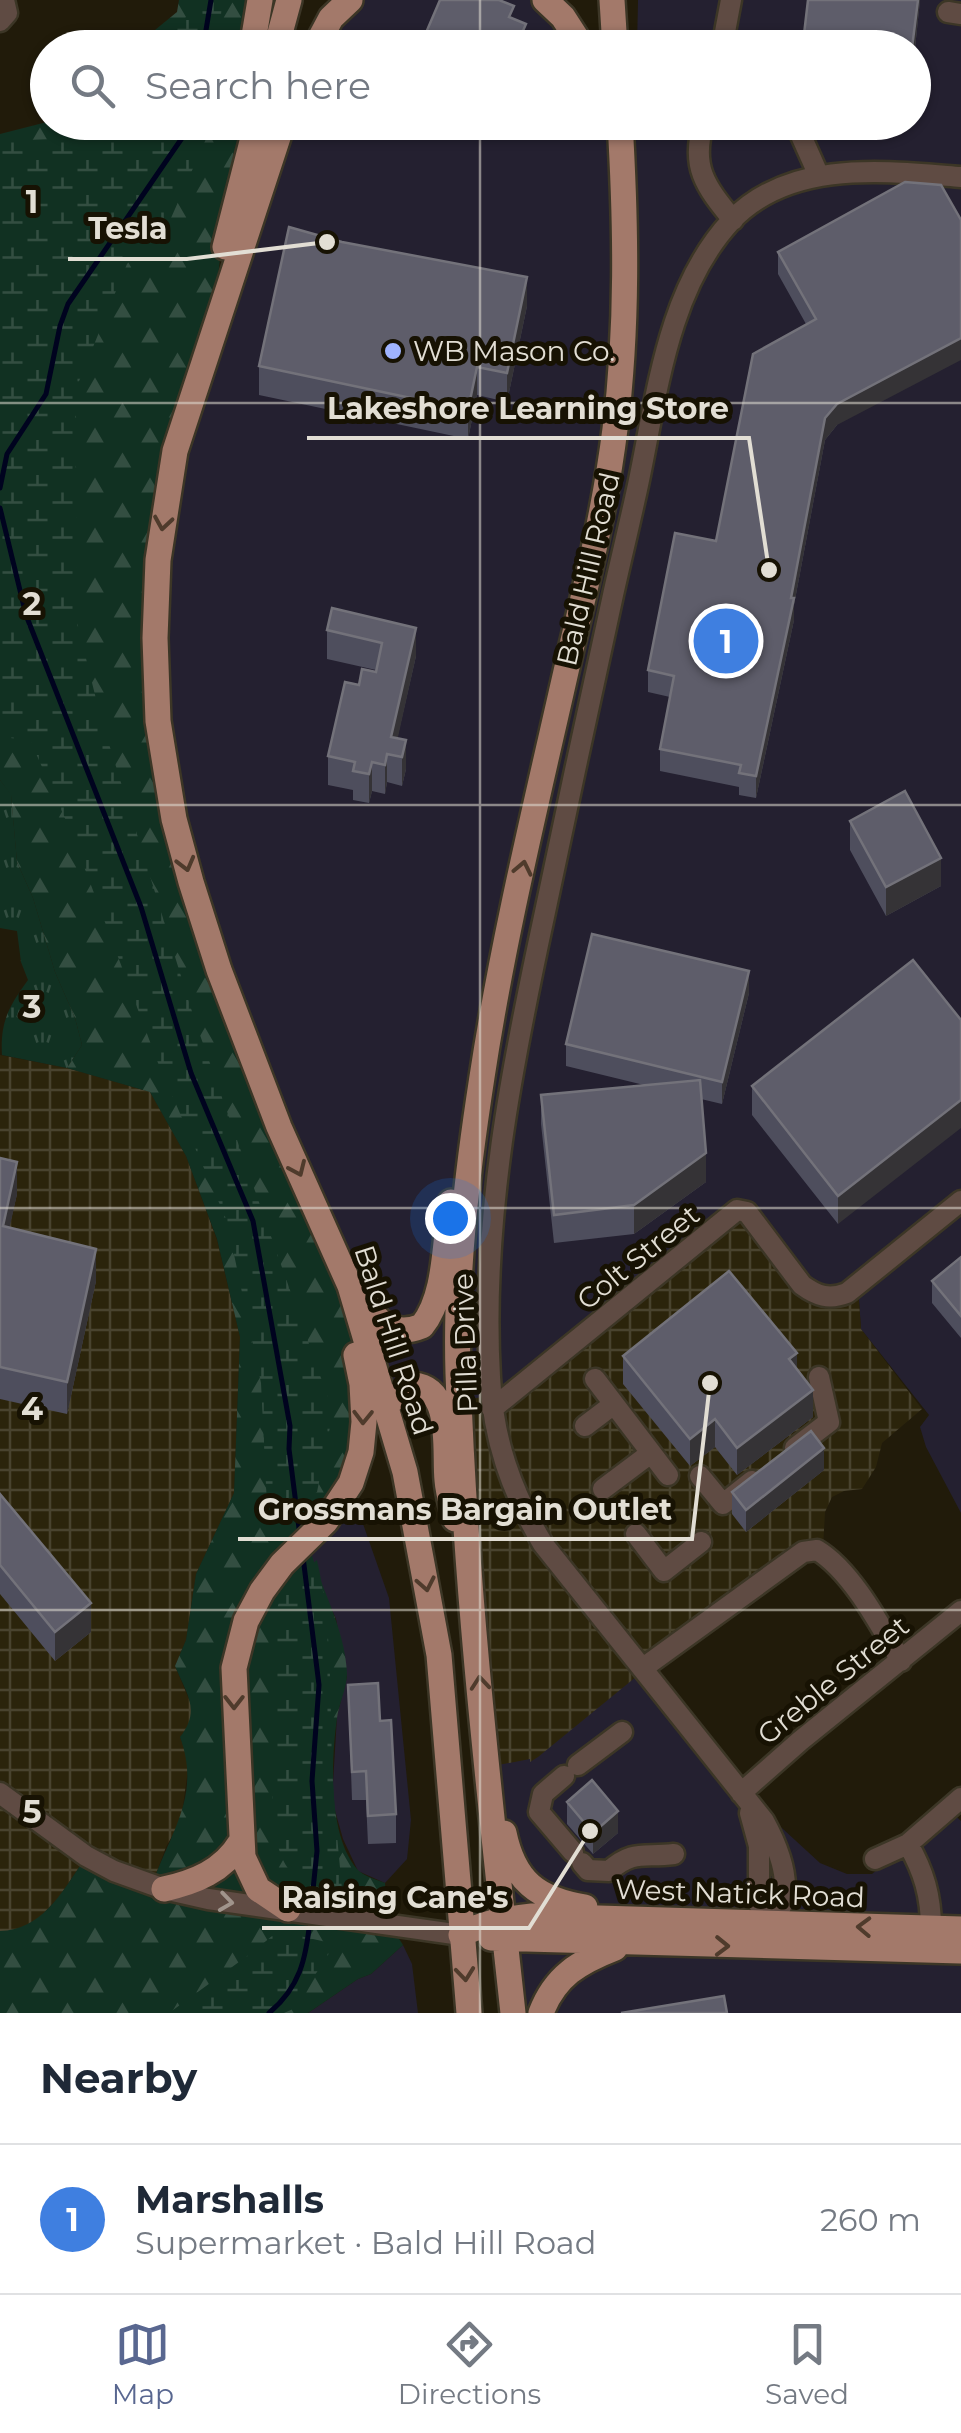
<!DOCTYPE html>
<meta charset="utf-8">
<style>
body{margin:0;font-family:Montserrat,sans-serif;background:#f2f2f3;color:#1f2937}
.you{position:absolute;left:450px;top:1218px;width:35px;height:35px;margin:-25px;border:8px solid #fff;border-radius:50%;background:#1a73e8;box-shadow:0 0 0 15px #1a73e833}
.badge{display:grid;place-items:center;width:65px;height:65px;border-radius:50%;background:#596790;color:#fff;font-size:32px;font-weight:700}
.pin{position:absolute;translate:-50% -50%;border:5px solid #fff;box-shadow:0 2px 10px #0006}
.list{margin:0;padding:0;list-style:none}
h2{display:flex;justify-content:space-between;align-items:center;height:130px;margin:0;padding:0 40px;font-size:42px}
h2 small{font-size:32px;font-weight:400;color:#747a83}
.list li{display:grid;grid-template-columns:65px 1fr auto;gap:30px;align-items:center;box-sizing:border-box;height:150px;padding:0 40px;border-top:2px solid #e0e1e3}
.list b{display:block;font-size:38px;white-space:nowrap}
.list p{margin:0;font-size:32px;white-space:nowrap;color:#747a83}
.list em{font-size:32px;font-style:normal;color:#747a83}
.icon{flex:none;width:55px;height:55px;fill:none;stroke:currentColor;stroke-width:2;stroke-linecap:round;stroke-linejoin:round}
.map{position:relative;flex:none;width:961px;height:2013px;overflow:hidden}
.search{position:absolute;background:#fff;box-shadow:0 2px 8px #0004;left:30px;right:30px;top:30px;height:110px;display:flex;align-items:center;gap:25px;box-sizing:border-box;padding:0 35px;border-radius:55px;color:#747a83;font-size:38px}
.sheet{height:280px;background:#fff}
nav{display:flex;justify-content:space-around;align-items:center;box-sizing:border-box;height:140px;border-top:2px solid #e0e1e3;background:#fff;font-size:28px;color:#747a83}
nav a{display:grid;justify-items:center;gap:5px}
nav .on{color:#596790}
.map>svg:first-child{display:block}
</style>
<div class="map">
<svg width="961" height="2013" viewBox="0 0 961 2013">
<defs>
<pattern id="industrial-grid" width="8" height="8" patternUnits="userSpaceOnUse" patternTransform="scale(2.5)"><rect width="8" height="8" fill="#2b240b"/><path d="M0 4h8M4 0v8" fill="none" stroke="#49432e"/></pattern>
<pattern id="grass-tufts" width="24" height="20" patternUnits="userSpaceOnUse" patternTransform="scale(2.5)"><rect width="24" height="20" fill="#113122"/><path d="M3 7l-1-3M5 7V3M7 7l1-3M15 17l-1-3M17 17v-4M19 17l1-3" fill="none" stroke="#334e41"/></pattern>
<pattern id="forest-firs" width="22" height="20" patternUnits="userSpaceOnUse" patternTransform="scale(2.5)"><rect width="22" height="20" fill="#113122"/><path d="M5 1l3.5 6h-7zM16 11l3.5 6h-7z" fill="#334e41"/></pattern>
<pattern id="wetland-marsh" width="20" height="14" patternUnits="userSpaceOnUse" patternTransform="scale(2.5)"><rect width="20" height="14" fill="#113122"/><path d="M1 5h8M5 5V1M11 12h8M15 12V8" fill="none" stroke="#334e41"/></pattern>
</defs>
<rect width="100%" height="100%" fill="#211b0a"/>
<!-- commercial -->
<path fill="#242030" d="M349 0H548L583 48H315Z
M638 0H961V1513L926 1447 920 1427 929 1415 861 1329 858 1287 511 1393 464 1400 430 1392 391 1408 176 831 160 547 284 123H605L614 167 624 187 639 123 914 122V48L637 47Z
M349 1503 362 1521 389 1598 411 1820 407 1859 385 1883 358 1871 343 1839 332 1800 337 1716 347 1677 336 1619 317 1576 307 1542Z
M642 1672 771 1818 820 1863 847 1874H872L950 1810 961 1821V2013H514L498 1765Z
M403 1945 412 1964 418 2013H308L358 1979 371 1974Z"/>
<!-- industrial -->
<path fill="url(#industrial-grid)" d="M0 1055 67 1068 150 1092 186 1156 217 1240 240 1337 234 1493 196 1574 186 1640 175 1666 193 1709 191 1723 180 1737 189 1762 181 1820 166 1847 153 1882 82 1863 59 1897 34 1923 16 1931H0Z
M736 1208 809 1288 858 1287 861 1329 922 1409 882 1443 876 1467 862 1489 844 1491 832 1497 825 1512 823 1548 642 1672 538 1757 530 1762V1759L498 1765 464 1400 489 1396 496 1403Z"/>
<!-- grass -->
<path fill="url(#grass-tufts)" d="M0 780 11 794 17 862 33 898 55 972 75 1018 82 1045 67 1068 2 1055C0 1022 9 1006 28 980L21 962 17 931 0 928Z"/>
<!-- forest -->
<path fill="url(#forest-firs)" d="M179 0H260L252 47 123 48 133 34 155 30 177 12Z
M47 122 241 123 225 213 217 286 160 547 176 831 336 1253 364 1389 361 1452 309 1546C321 1589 345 1628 347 1673 347 1688 339 1703 337 1718 331 1760 328 1835 357 1869 363 1876 377 1880 385 1883L387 1920 403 1945 371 1974 358 1979 308 2013H0V1931C41 1930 61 1894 82 1863L153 1882C172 1830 201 1794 180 1737 201 1710 187 1695 175 1666L186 1640 196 1574 234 1493 240 1337 217 1239 186 1156 150 1092 67 1068 82 1045 75 1018 55 972 33 898 17 862 11 795 0 780V134Z"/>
<!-- wetland -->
<path fill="url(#wetland-marsh)" d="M194 0H222L219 47H161L191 11Z
M75 123H213L171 218 127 264 75 391 77 622 100 715 194 1018 333 1412 317 1492 268 1526 261 1383 227 1221 158 1063 71 832 30 740 0 737V141L53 139Z
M317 1560C334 1634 329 1707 333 1783 335 1819 339 1855 342 1890 326 1889 311 1887 298 1878 259 1853 276 1746 277 1707 277 1677 271 1644 276 1614 279 1591 300 1574 317 1560Z
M278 1931 335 1944 293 2009 284 2013H169L254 1951Z"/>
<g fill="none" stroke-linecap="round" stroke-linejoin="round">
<!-- stream -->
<path stroke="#00031f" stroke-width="5" d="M203 48 211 0
M0 488 7 454 46 394 60 326 68 304 193 122
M0 508 26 615 141 907 191 1073 253 1221 290 1426 289 1449 300 1536
M303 1557 319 1685 312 1781 317 1851 311 1909
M269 2013C300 1987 306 1959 310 1920"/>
<!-- minor casing -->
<g stroke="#3c3626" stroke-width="25">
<path id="minor" d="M948 12 961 14
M0 21 7 13 4 0
M722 48 731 0
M704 122C690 166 705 186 733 220
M795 122 819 176
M595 1379 668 1475
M492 1409 737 1210 747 1212 802 1285C817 1296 829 1300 847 1293L961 1201
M585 1426 614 1404
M795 1448 829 1422 819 1377
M700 1476 723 1504 752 1481
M603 1489 651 1453
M636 1534 664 1571 701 1542
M643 1668 803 1552 817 1550C852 1571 881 1627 901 1661
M578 1765 622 1732
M564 1776 543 1794 539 1812 573 1852
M0 1793 86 1856 114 1871 164 1889 208 1899 461 1935
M741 1793 800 1741 961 1611
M750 1813 759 1846V1904L771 1924
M908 1844C924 1872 931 1896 931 1928
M875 1859 908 1844 961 1798
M582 1863 588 1870 609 1871C634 1849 644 1858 674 1854
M770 1935C771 1920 781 1912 784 1898 789 1872 776 1843 764 1821L543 1544C511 1491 493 1439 490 1377 481 1219 512 1065 545 912 567 806 590 701 613 595 621 559 630 522 638 485 657 396 667 290 731 221 790 159 884 171 961 177"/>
</g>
<!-- major casing -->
<g stroke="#3c3626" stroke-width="30">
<path id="major" d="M545 0 563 17 583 48
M612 0 615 48
M252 48 260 0
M276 48 289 0
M315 48 331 18 350 0
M283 122 175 451 158 560 155 638 158 721 174 819 191 882 219 970 279 1127 350 1286 405 1472 439 1655 469 2013
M225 247 257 122
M357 1295C376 1319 390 1339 422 1326 447 1295 444 1240 451 1202
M386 1404 413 1385C454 1388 444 1451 447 1480 448 1493 452 1506 455 1519
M504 1833C514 1881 537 1899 585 1907
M164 1889C195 1882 223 1871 240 1843
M288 1909 258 1889 243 1857 234 1668 246 1621 262 1591 282 1564 326 1521 351 1483 361 1452 364 1422 362 1384 356 1355
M461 1935C484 1922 506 1919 532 1916L961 1929
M491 1938 961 1951
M513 2013C490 1801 465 1587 458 1373 455 1274 467 1174 482 1077 504 932 540 788 572 645 589 574 606 501 615 429 628 327 626 225 620 122
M541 2013C555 1976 579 1962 615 1948"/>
</g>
<!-- minor -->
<use href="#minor" stroke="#5f4b43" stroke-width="20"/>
<!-- major -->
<use href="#major" stroke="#a3796a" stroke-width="25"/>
</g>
<!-- wall -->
<path fill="#4e4e5d" d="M808 0H920L914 58V48H803Z
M514 19 536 48H425V35Z
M905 182 837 425 825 440 794 605V620L756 798 739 795V787L660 771V749L670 697 648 692V670L716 541 806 324 778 274V252Z
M527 306 507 402 477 395 468 439 259 395V366Z
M332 608 416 656 397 739 406 769 402 786 387 782 385 794 372 791 369 803 353 800V790L328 785V756L359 685 376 670 327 659V630Z
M850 821 941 886 886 916 850 850Z
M913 960 838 1224 752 1115V1086Z
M749 993 722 1104 701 1099 706 1182 634 1234 554 1243 541 1124V1095L644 1085 566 1066V1044Z
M0 1158 17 1194 9 1228 96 1281 67 1414 0 1399Z
M961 1257V1338L932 1303V1281Z
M623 1356 797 1369 813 1417 737 1475 715 1447 690 1466 623 1384Z
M824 1470 746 1532 732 1514V1492Z
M0 1494 91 1632 55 1661 0 1594Z
M348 1685 380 1721 396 1814V1843L368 1844 366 1800H352Z
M567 1802 618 1833 593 1854 567 1824Z"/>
<!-- shaded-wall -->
<path fill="#353336" d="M918 0H920L914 58V48H912Z
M527 277V306L507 402V373Z
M961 338V360L837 425 825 440 794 605V620L756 798V776L825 418 837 404Z
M477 367V395L468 439V410Z
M416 628V656L394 755 391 737Z
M406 740V769L402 786V757Z
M387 754V782L385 794V765Z
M372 762V791L369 803V774Z
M941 858V886L886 916V887Z
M749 971V993L722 1104V1082Z
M961 1100V1128L838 1224V1196Z
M706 1153V1182L634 1234V1205Z
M17 1162V1194L3 1258V1226Z
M96 1249V1281L67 1414V1382Z
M797 1353V1381L789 1359Z
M813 1390V1417L737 1475V1448Z
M715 1419V1447L690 1466V1439Z
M824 1448V1470L746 1532V1510Z
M91 1603V1632L55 1661V1632Z
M618 1811V1833L593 1854V1833Z"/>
<!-- building -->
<path fill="#5e5d6a" stroke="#73727a" stroke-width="2.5" d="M440 0H499L514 6 509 17 526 24 522 33 536 39 533 48H454L425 35Z
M808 0H918L912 48H843L803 43Z
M905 182 941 185 961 220V338L837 404 825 418 791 598H794L756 776 739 773 741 765 660 749 674 676 648 670 675 533 716 541 753 354 816 319 778 252Z
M289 227 342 242 527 277 507 373 477 367 468 410 259 366Z
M332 608 416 628 391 737 406 740 402 757 387 754 385 765 372 762 369 774 353 771 355 762 328 756 345 682 359 685 362 669 376 672 382 643 327 630Z
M905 791 941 858 886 887 850 821Z
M592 934 749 971 722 1082 566 1044Z
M913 960 961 1020V1100L838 1196 752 1086Z
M700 1080 706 1153 634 1205 554 1215 541 1095Z
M0 1158 17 1162 3 1226 96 1249 67 1382 0 1367Z
M961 1257V1316L932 1281Z
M729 1271 797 1353 789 1359 813 1390 737 1448 715 1419 690 1439 623 1356Z
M811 1431 824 1448 746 1510 732 1492Z
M0 1494 91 1603 55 1632 0 1565Z
M378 1683 380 1721 391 1720 396 1814 368 1816 366 1771 352 1772 348 1685Z
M592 1780 618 1811 593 1833 567 1802Z
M724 1996 727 2013H621Z"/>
<!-- one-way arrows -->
<defs><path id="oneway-chevron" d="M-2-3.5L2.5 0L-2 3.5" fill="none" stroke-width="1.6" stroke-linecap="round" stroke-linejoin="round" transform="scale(2.5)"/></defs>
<g stroke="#4f3b2c">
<use href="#oneway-chevron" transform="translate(163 523) rotate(99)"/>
<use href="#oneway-chevron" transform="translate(186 864) rotate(75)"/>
<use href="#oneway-chevron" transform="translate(523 868) rotate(-78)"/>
<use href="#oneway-chevron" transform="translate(298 1169) rotate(66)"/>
<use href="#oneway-chevron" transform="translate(363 1417) rotate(91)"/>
<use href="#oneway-chevron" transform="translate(426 1584) rotate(79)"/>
<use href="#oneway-chevron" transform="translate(480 1683) rotate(-95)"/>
<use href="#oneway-chevron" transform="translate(234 1702) rotate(90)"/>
<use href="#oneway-chevron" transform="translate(864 1927) rotate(-178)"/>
<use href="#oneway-chevron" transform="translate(722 1946) rotate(1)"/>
<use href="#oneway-chevron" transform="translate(465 1974) rotate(84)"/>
</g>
<use stroke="#a0948c" href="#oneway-chevron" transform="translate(226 1902) rotate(8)"/>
<!-- grid -->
<path fill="none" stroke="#e2ded4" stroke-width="2.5" stroke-opacity="0.55" d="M480 0V48M480 122V2013M0 403H961M0 805H961M0 1208H961M0 1610H961"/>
<!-- markers -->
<circle fill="#9fb3fd" stroke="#171203" stroke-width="4" cx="393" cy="351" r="10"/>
<g text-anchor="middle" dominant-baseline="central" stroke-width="10" stroke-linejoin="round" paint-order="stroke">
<!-- poi labels -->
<g font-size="28" fill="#e2ded4" stroke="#171203" text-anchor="start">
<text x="413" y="351">WB Mason Co.</text>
</g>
<!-- street labels -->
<g font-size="28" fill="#e2ded4" stroke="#171203">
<text transform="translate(588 569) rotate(-77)">Bald Hill Road</text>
<text transform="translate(638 1257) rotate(-39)">Colt Street</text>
<text transform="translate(394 1340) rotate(72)">Bald Hill Road</text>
<text transform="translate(465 1343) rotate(-92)">Pilla Drive</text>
<text transform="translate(833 1680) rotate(-39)">Greble Street</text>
<text transform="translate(740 1893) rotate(2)">West Natick Road</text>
</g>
</g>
<g font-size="32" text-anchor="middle" font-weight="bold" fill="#e2ded4" stroke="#171203" stroke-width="10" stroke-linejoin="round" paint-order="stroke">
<text x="32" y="213">1</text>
<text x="32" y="615">2</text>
<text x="32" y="1018">3</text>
<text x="32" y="1420">4</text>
<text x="32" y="1823">5</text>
</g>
<!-- callouts -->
<path fill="none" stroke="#e2ded4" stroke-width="4" d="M327 242L187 259H68M769 570L749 438H307M710 1383L692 1539H238M590 1831L529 1928H262"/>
<g fill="#e2ded4" stroke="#171203" stroke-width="4">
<circle cx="327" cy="242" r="10"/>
<circle cx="769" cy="570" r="10"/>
<circle cx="710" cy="1383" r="10"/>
<circle cx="590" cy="1831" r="10"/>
</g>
<g font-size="30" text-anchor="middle" font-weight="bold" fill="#e2ded4" stroke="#171203" stroke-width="10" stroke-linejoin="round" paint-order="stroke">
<text x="128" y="239">Tesla</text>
<text x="528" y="419">Lakeshore Learning Store</text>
<text x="465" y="1520">Grossmans Bargain Outlet</text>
<text x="395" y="1908">Raising Cane's</text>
</g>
</svg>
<div class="you"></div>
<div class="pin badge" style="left:726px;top:641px;background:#3f7fe0">1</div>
<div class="search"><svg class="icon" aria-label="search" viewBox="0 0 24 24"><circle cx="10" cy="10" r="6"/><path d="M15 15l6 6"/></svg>Search here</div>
</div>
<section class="sheet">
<h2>Nearby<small></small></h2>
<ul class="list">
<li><span class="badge" style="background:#3f7fe0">1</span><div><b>Marshalls</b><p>Supermarket · Bald Hill Road</p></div><em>260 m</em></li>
</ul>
</section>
<nav>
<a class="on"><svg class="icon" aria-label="map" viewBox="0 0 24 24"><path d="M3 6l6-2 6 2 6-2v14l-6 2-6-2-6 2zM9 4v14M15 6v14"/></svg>Map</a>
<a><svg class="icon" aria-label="directions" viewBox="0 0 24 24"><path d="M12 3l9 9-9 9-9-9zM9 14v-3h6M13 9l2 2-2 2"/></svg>Directions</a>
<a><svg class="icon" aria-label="saved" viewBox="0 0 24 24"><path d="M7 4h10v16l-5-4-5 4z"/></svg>Saved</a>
</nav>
